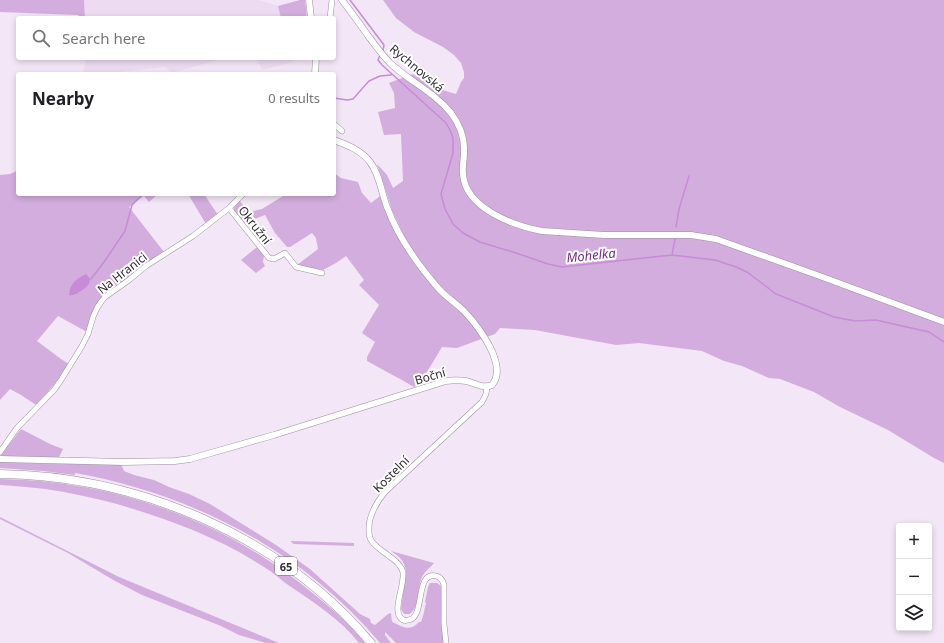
<!DOCTYPE html>
<meta charset="utf-8">
<style>
body{margin:0;font-family:"Noto Sans",sans-serif;background:#f6f6f6;color:#202124}
.controls{position:absolute;right:12px;bottom:12px;display:grid;overflow:hidden;border-radius:4px;box-shadow:0 2px 6px #0003}
.controls button{width:36px;height:36px;display:grid;place-items:center;padding:0;border:0;border-bottom:1px solid #e0e0e0;background:#fff;color:#202124;font:20px sans-serif}
.list{margin:0;padding:0;list-style:none}
h2{display:flex;justify-content:space-between;align-items:center;height:52px;margin:0;padding:0 16px;font-size:17px}
h2 small{font-size:13px;font-weight:400;color:#757577}
.icon{flex:none;width:22px;height:22px;fill:none;stroke:currentColor;stroke-width:2;stroke-linecap:round;stroke-linejoin:round}
.map{position:relative;flex:none;width:944px;height:643px;overflow:hidden}
.search{position:absolute;background:#fff;box-shadow:0 2px 6px #0003;left:16px;top:16px;width:320px;height:44px;display:flex;align-items:center;gap:10px;box-sizing:border-box;padding:0 14px;border-radius:4px;color:#757577;font-size:15px}
.panel{position:absolute;background:#fff;box-shadow:0 2px 6px #0003;left:16px;top:72px;width:320px;height:124px;border-radius:4px}
.map>svg:first-child{display:block}
</style>
<div class="map">
<svg width="944" height="643" viewBox="0 0 944 643">
<rect width="100%" height="100%" fill="#f3e6f6"/>
<!-- built -->
<path fill="#eddbf2" d="M84 0H259L278 6 281 18H85Z
M86 58H224L186 69 171 73 165 67 102 74H83Z
M257 58H292L293 62 262 70Z"/>
<!-- green -->
<path fill="#d3adde" d="M0 0H84L85 18H81L78 15 0 12Z
M300 0H305L307 18H281L278 6Z
M383 0H944V463L934 458 888 430 840 407 814 392 780 379 769 378 742 366 724 361 702 351 639 343 616 345 535 330 500 328 495 334 457 348 442 347 421 382 414 387C410 385 401 379 398 378L367 361V357L375 342 362 333 379 305 359 285 364 280 346 256 336 263 323 270 297 265 318 249 316 238 312 233 290 247H287L275 233 265 215 252 220 246 225C237 215 228 212 239 200L249 212 262 209 283 196V194H334V173L341 178 358 182 362 193 371 203 380 196 405 238 392 210 377 164 387 175 393 188 403 181 401 134 384 135 378 112 395 108 394 93 389 83 413 74 439 89 456 94 461 82 464 78V72L461 63 454 55 443 47 414 32 396 18Z
M18 169V194H158L149 202 144 196 129 207 164 252 108 293 87 332 58 316 37 341 61 359 69 364 59 379 36 405 21 395 10 389 0 400V175C7 174 13 175 18 169Z
M188 194H204L218 215 206 224Z
M257 247 264 255 263 262 265 266 256 273 241 260Z
M21 429 50 444 63 449 59 457H13L2 456 1 455Z
M4 461 24 463 121 464 124 471 134 475 154 480 169 487 189 494 210 504 276 545 310 569 360 614 370 619 371 623 375 625 388 614 391 613 392 622C403 627 410 632 419 622H421L423 616 426 603 425 602 428 587 430 583H437L441 586V623L444 643H396L385 632V635L391 643H380C303 551 192 494 75 473V475L43 471 0 468V462Z
M0 479C112 480 224 520 310 591 330 607 349 623 365 643H359C341 620 315 603 291 587 282 581 274 573 264 567 220 538 168 519 117 504 93 498 69 492 45 489 30 487 15 486 0 485Z
M0 517 119 577 279 643H266L239 635 221 626 142 595 115 581 68 553 0 519Z
M291 541H292L354 543V546L294 544 292 543Z
M391 551 434 563C430 568 424 572 422 577 417 588 420 607 410 614H404L401 609 406 571C404 560 400 557 391 551Z"/>
<!-- water -->
<path fill="#c78bd7" d="M86 274C95 282 86 288 79 292 78 293 74 295 72 295 71 296 70 295 69 295 70 283 76 279 86 274Z"/>
<g fill="none" stroke-linecap="round" stroke-linejoin="round">
<!-- stream -->
<path stroke="#c78bd7" stroke-width="1.5" d="M350 0 384 45 383 50 382 52
M380 55 378 60 382 65 446 123 450 130 453 138V153L441 194 445 209 453 224 463 233 480 242 516 253 548 264 562 267 672 255 715 260 736 267 747 272 776 294 834 317 855 321 876 320 929 332 944 342
M334 98 347 100 353 99 369 81 380 76 391 75
M676 227 679 209 689 176
M672 255 675 239
M89 279H91L104 262 125 231 132 205 143 194"/>
<!-- minor casing -->
<g stroke="#9c90a0" stroke-width="6">
<path id="minor" d="M330 18 332 0
M334 124 342 131
M229 208 269 258 274 259 285 253 296 267 322 273
M0 452 17 428 54 390 61 380 82 346 88 334 93 317 97 308 101 302 105 297 129 280 146 266 193 236 229 208 243 194
M446 643 444 624V585C443 581 441 577 436 576 414 571 426 619 408 620 405 621 402 620 400 617 393 609 405 583 403 572 401 565 395 560 389 556 383 551 375 547 371 540 369 537 369 534 369 531 368 516 376 503 385 492L482 402 486 394 487 387"/>
</g>
<!-- tertiary casing -->
<g stroke="#9c90a0" stroke-width="7">
<path id="tertiary" d="M309 0 311 18
M342 0C351 12 360 24 369 37 376 46 382 55 390 63 409 81 434 92 451 113 460 125 465 138 464 153 464 160 462 167 463 174 465 208 514 226 542 231L604 235H691L716 239 817 275 944 322
M315 74 316 58
M0 459 124 462 175 461 190 459 274 435 446 381C453 380 460 380 466 381 475 383 483 389 492 385 509 365 477 325 464 311 456 303 446 297 439 289 418 265 398 237 387 207 381 192 380 175 370 162 361 150 347 145 334 140"/>
</g>
<!-- primary casing -->
<g stroke="#9c90a0" stroke-width="9">
<path id="primary" d="M0 474C139 476 281 536 371 643"/>
</g>
<!-- minor -->
<use href="#minor" stroke="#fff" stroke-width="5"/>
<!-- tertiary -->
<use href="#tertiary" stroke="#fff" stroke-width="6"/>
<!-- primary -->
<use href="#primary" stroke="#fff" stroke-width="8"/>
</g>
<g text-anchor="middle" dominant-baseline="central" stroke-width="4" stroke-linejoin="round" paint-order="stroke">
<!-- shield labels -->
<rect fill="#fff" stroke="#6e6b70" stroke-width="1" x="275" y="557" width="22" height="18" rx="3"/>
<g font-size="11" font-weight="bold" fill="#302c32">
<text x="286" y="566">65</text>
</g>
<!-- street labels -->
<g font-size="12" fill="#302c32" stroke="#fff">
<text transform="translate(417 68) rotate(40)">Rychnovská</text>
<text transform="translate(255 225) rotate(52)">Okružní</text>
<text transform="translate(122 273) rotate(-38)">Na Hranici</text>
<text transform="translate(430 376) rotate(-16)">Boční</text>
<text transform="translate(391 474) rotate(-45)">Kostelní</text>
</g>
<!-- water labels -->
<g font-size="13" font-style="italic" fill="#742c87" stroke="#fff">
<text transform="translate(591 255) rotate(-6)">Mohelka</text>
</g>
</g>
</svg>
<div class="controls">
<button>+</button>
<button>−</button>
<button><svg class="icon" aria-label="layers" viewBox="0 0 24 24"><path d="M12 4l9 5-9 5-9-5zM3 14l9 5 9-5"/></svg></button>
</div>
<div class="search"><svg class="icon" aria-label="search" viewBox="0 0 24 24"><circle cx="10" cy="10" r="6"/><path d="M15 15l6 6"/></svg>Search here</div>
<section class="panel">
<h2>Nearby<small>0 results</small></h2>
<ul class="list">
</ul>
</section>
</div>
